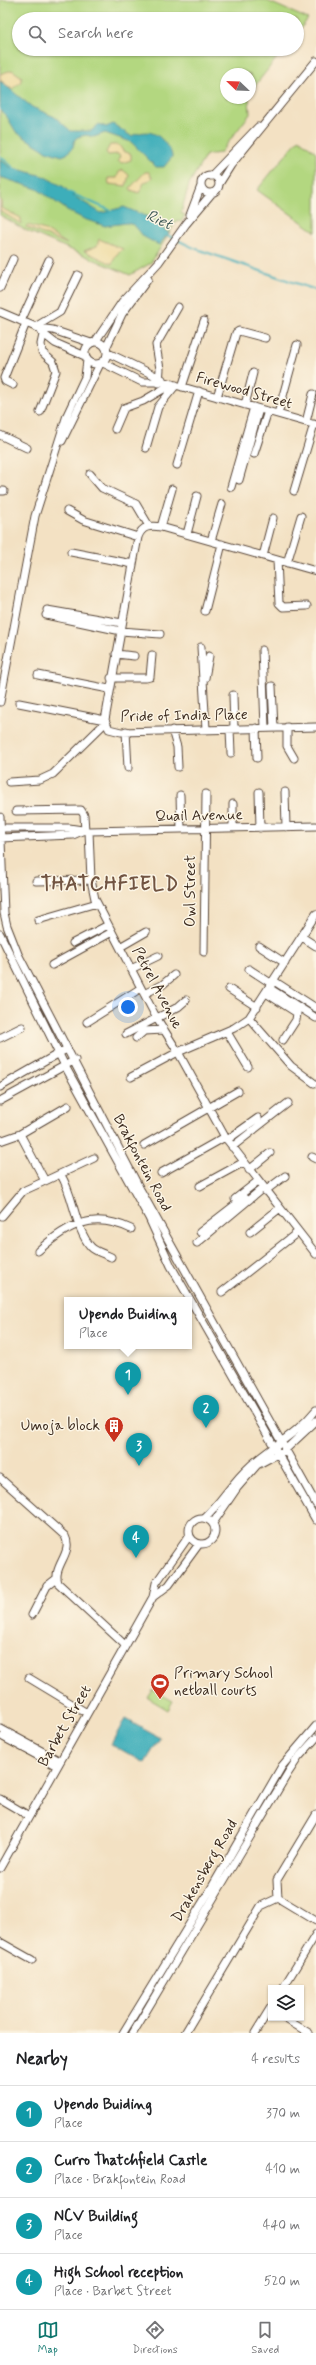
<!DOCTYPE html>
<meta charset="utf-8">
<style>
body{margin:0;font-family:Mynerve,sans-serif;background:#f2f2f2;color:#202124}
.controls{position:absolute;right:12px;bottom:12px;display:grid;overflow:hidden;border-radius:0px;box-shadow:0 1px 3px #0004}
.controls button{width:36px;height:36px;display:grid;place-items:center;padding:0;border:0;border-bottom:1px solid #e0e0e0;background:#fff;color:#202124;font:20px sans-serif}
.compass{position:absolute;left:220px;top:68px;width:36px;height:36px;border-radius:50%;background:#fff;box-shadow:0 1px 3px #0004;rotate:293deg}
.you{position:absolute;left:128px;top:1007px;width:14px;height:14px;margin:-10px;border:3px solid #fff;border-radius:50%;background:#1a73e8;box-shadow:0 0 0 6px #1a73e833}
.badge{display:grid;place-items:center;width:26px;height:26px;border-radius:50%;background:#0f766e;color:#fff;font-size:13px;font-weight:700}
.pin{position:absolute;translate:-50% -33px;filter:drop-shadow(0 1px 2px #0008)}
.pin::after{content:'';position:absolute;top:21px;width:14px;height:12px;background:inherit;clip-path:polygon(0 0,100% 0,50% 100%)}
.popup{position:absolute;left:64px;top:1297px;width:128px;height:52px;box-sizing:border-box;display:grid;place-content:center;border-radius:0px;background:#fff;filter:drop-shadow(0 1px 3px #0005);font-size:13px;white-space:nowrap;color:#757577}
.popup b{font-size:15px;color:#202124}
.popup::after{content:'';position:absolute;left:50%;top:100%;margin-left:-8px;border:8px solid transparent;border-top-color:#fff}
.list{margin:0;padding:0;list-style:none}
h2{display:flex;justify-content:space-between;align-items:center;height:52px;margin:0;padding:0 16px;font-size:17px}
h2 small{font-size:13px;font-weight:400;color:#757577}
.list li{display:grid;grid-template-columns:26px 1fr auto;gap:12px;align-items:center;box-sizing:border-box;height:56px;padding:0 16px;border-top:1px solid #e0e0e0}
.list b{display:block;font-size:15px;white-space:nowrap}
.list p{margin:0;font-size:13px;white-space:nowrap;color:#757577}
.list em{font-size:13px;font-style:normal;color:#757577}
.icon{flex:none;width:22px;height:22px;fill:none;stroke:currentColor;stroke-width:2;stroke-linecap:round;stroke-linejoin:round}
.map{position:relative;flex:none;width:316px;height:2033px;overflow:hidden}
.search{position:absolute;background:#fff;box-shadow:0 1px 3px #0004;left:12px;right:12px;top:12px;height:44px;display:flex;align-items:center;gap:10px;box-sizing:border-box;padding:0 14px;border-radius:22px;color:#757577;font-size:15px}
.sheet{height:276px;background:#fff}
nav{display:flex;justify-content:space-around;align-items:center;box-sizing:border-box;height:56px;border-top:1px solid #e0e0e0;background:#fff;font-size:11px;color:#757577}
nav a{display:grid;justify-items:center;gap:2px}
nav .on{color:#0f766e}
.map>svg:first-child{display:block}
</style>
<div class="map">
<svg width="316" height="2033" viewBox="0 0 316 2033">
<rect width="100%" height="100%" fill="#fcf5e5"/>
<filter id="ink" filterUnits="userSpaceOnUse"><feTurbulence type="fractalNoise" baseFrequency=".025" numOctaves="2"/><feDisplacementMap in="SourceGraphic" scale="8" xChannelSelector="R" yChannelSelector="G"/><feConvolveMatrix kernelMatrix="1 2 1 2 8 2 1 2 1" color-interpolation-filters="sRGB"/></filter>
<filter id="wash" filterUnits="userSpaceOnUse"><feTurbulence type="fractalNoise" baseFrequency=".012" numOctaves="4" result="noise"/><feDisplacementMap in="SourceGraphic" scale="16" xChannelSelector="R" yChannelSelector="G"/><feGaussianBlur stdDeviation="0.9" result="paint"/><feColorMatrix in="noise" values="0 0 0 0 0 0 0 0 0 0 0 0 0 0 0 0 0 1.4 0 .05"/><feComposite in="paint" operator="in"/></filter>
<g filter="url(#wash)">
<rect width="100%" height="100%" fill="#f3e1c3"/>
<!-- green -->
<path fill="#b3d780" stroke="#77804f" d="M0 0H265L308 19 297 33V19H19V49H284L250 92V74H226V98H249L250 114 220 153 206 155 189 184 181 213 185 215 181 222 177 220 151 263 130 275 25 230 0 215Z
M299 139 316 152V232L257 190Z
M153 1690 173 1701 168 1710 148 1698Z"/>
<!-- sand -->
<path fill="#eeda9e" stroke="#94825e" d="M12 70 22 77 20 83 12 89 0 80V74Z
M110 145H119L123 151 131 154V160L122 163 118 161 120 156 118 154 108 155 106 152Z
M123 170 129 175 126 186 109 184 108 178H117L119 172Z
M145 172H149L152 178 144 183 139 193 131 190 130 188Z
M0 200 2 201 1 208 21 218V224L0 211Z
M27 225 45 230 67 244 26 227Z
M99 239 123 249 116 255 112 264 84 251 97 246Z"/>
<!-- water -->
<path fill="#3eaeba" stroke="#3c6c6c" d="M0 81 32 107 55 117 71 131H91L99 124 106 127 113 124 131 136C145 130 155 130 165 143 168 148 172 151 172 157L164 167H156L131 142 105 133 94 137 86 135 78 137 75 139 73 147 67 154 62 156 46 151 16 132 7 117 0 110Z
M0 159 10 167 43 176 64 187 72 195 101 213 124 207 148 217 169 233 159 245 144 237 134 225 126 223 105 226 84 219 70 212 37 189 0 177Z
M125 1719 160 1738 145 1763 111 1744Z"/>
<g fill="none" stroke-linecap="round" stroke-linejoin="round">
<!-- stream -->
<path stroke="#3eaeba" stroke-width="2" d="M0 156 16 170
M68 192 114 212
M165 234 194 248 316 290"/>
</g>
</g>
<g filter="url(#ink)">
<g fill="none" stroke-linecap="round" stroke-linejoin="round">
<!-- minor casing -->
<g stroke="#574537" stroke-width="9">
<path id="minor" d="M201 184a9 9 0 1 1 18 0a9 9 0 1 1-18 0Z
M211 176 258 127
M219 184 231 165 316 61
M190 215 201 186
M0 288 13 259
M0 312 38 328 53 330 91 343
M21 321 49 260
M35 327 60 312 78 275
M41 332 55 343 85 356
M85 353a11 11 0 1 1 22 0a11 11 0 1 1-22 0Z
M95 342 122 302 159 262 186 224 212 193
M106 348 122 314 148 279
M108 353 162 379
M103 363 142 382H165L316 425
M159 383 160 369 156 345 178 307
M13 385 5 381 4 378 26 323
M182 387 204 321
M217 397 236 333 239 331 265 338
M245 405 253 373
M40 412 56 371 53 362 42 352 41 344 43 335
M278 414 297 345
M306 422 313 394
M115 429 124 408 143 401 172 384
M0 435 27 448
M62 441 100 364
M146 448 158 407 176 385
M254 454 268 411
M177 465 199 391
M90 474 102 488 136 504 149 526
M239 480 259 409
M231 487 254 407
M0 491H4
M294 491 314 424
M67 511 83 520 138 537
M161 527 172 489
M187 534 197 496
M211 541 222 504
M71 552 133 564
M263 556 273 518
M277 560 279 603 283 607 307 606
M287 563 301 516
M316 571 161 527C150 525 142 526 138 537L105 720 109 729 121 732 316 727
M47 610 122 623
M205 611 222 544
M46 615 121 631 160 634
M201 647 206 729
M262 650 265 727
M116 654 134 656
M38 675 109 689
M111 678H146L150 677 152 655
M205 678 209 656
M272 686 274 728
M233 695 234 729
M0 702 35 516 67 415 85 377 87 360
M19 703 105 720
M287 727V746L294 758
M256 728 257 758
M230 729 231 753
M172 730 177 747 178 767
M126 731 128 768
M9 782 40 780 53 774 105 723
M259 792 260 828
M285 792 286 827
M180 795 181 829
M16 811 81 810 84 815 85 831
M0 817 4 913 7 926 18 954 141 1191 316 1504
M0 828H69L89 831 316 826
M233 828V804
M89 831 91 880 95 899 156 1017 178 1052 225 1137 316 1254
M0 838 73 835 82 831
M36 881 91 880
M38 920 97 903
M0 934 65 1066 149 1218 171 1266 316 1520
M302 937 316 946
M73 943 108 925
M259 946 285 963
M120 947 146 932
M204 952 206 794
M52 965 112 932
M131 969 158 956
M249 969 272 984
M274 981 316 1008
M269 988 316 1018
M229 989 257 1007
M266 993 297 1013 296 1020 283 1040
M144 994 162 985 174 975
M249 1018 291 1066 314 1083
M87 1022 141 988
M227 1032 248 1067
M126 1034 178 1007 186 1000
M0 1038 22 1027
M136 1038 144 1031 164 1030
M131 1077 178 1052 234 1028 249 1018 316 914
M0 1087 63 1051
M0 1101 75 1060
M20 1134 45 1181 94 1158
M227 1140 258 1118
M0 1141 20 1134 68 1106
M144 1145 238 1091
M232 1147 288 1103
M312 1157 316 1159
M249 1170 270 1153
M161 1173 225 1137
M61 1175C74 1196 75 1229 91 1247 96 1252 105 1254 111 1257
M200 1186 244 1162
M265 1191 285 1176
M235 1199 258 1181
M2 1216 23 1191 45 1181
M200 1232 244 1198
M250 1232 280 1208
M197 1243 263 1188
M38 1251C68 1224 93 1211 131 1229
M222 1292 298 1232
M0 1478 65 1536C74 1553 52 1566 58 1583L125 1645
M189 1531a13 13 0 1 1 26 0a13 13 0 1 1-26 0Z
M204 1518C221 1503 232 1482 249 1467 271 1447 297 1434 316 1410
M213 1523 237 1488 257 1465 285 1450 316 1421
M153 1597 169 1585 199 1544
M32 1615 47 1586 56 1579
M29 1678 87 1713
M1 1729 60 1761
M3 1737 57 1766
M0 1799 29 1816
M0 1868 153 1597 156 1583 189 1536
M278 1898 277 1880 316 1815
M278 1898 316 1921
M0 1942 32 1960
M283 1988 316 1934
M284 2018 309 2033
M123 2033 212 1887 282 1766 316 1726
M133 2033 288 1773 298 1758 316 1738
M185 2033 261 1906 278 1898
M255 2033 271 2007"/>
</g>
<!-- minor -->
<use href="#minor" stroke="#fff" stroke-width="7"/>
</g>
</g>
<!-- icons -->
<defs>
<g id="building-pin" transform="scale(1)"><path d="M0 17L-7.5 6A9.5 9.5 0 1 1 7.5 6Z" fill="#c8321e" stroke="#fcf5e5"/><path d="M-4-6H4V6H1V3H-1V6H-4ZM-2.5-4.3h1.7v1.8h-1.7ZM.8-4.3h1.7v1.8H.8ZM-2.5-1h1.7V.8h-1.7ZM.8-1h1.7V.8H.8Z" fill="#fff"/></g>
<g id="stadium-pin" transform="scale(1)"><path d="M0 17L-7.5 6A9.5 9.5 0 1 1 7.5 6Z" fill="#c8321e" stroke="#fcf5e5"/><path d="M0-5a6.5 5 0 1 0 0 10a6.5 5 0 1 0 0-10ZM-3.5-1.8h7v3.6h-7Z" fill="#fff"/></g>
</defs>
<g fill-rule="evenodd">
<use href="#building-pin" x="114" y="1426"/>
<use href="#stadium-pin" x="160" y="1683"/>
</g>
<g text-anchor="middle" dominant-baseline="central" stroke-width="3" stroke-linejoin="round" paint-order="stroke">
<!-- street labels -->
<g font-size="15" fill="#3b2a1e" stroke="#fcf5e5">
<text transform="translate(244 391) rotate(16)">Firewood Street</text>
<text transform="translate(184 716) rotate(-1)">Pride of India Place</text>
<text transform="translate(199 816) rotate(-1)">Quail Avenue</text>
<text transform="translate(191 891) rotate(-90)">Owl Street</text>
<text transform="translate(157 988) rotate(62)">Petrel Avenue</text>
<text transform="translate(142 1163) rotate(62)">Brakfontein Road</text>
<text transform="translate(65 1726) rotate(-60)">Barbet Street</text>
<text transform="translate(205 1871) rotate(-60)">Drakensberg Road</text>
</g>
<!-- poi labels -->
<g font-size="15" fill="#3b2a1e" stroke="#fcf5e5" text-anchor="end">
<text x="100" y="1426">Umoja block</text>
<text x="174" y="1674" text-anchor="start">Primary School<tspan x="174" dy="17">netball courts</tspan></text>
</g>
<!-- water labels -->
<g font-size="16" font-style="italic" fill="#3c5855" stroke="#fcf5e5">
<text transform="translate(159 220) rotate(24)">Riet</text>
</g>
<!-- district labels -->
<g font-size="19" font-weight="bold" letter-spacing="1" fill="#715442" stroke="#fcf5e5">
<text x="110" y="884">THATCHFIELD</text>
</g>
</g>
</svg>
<div class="controls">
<button><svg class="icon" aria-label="layers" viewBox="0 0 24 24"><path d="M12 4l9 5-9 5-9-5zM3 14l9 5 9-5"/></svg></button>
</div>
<svg class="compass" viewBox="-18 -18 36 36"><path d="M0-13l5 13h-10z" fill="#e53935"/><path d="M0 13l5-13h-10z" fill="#757577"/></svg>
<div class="you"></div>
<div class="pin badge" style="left:128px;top:1395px;background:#0f9aa8">1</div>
<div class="popup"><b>Upendo Buiding</b>Place</div>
<div class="pin badge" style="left:206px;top:1428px;background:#0f9aa8">2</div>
<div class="pin badge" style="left:139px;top:1466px;background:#0f9aa8">3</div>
<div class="pin badge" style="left:136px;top:1558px;background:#0f9aa8">4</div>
<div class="search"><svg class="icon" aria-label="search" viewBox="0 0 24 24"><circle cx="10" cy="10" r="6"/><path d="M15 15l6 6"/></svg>Search here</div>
</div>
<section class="sheet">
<h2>Nearby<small>4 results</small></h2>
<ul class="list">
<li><span class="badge" style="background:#0f9aa8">1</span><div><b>Upendo Buiding</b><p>Place</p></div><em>370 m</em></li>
<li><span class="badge" style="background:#0f9aa8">2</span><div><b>Curro Thatchfield Castle</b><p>Place · Brakfontein Road</p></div><em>410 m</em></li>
<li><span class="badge" style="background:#0f9aa8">3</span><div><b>NCV Building</b><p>Place</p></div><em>440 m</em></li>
<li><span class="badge" style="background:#0f9aa8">4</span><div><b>High School reception</b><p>Place · Barbet Street</p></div><em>520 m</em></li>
</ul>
</section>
<nav>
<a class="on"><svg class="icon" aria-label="map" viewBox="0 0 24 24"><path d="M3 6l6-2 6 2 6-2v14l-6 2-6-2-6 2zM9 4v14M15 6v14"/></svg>Map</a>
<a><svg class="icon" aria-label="directions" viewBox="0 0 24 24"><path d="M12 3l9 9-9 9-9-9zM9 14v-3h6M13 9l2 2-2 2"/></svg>Directions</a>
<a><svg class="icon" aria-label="saved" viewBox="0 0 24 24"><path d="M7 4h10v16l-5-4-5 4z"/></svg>Saved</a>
</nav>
